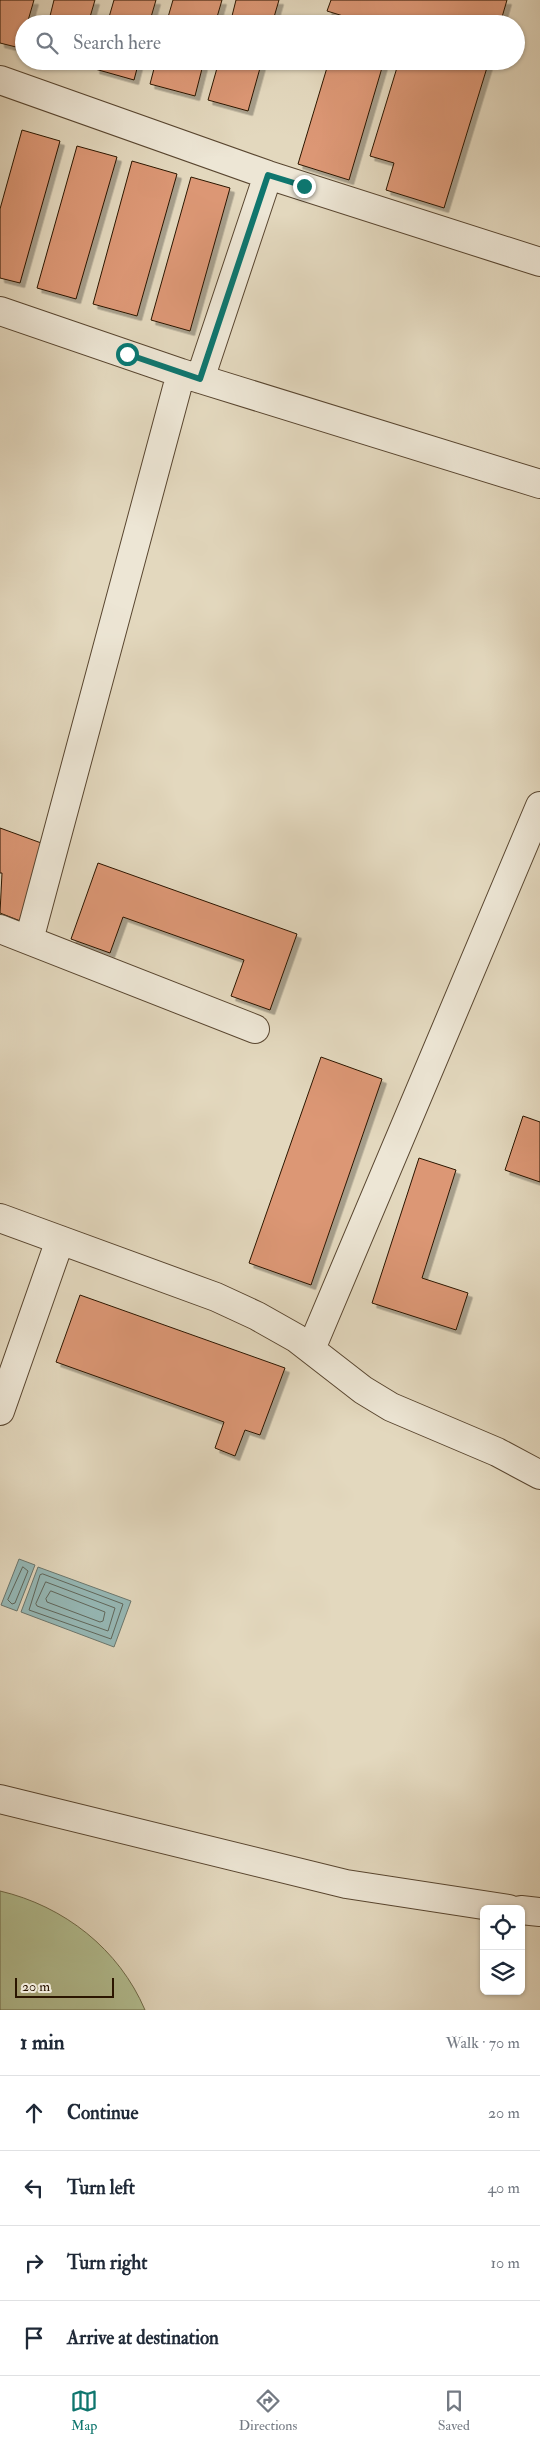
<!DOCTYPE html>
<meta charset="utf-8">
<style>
body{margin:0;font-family:"IM FELL Double Pica",serif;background:#f6f6f7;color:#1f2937}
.controls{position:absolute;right:15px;bottom:15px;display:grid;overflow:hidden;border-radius:8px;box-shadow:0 1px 4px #0004}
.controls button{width:45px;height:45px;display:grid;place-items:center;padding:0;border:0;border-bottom:1px solid #e0e1e3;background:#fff;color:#1f2937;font:25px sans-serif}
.scale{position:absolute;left:15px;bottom:12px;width:99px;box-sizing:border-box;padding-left:5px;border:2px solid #2b1500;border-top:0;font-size:14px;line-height:18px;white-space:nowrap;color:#2b1500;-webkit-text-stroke:4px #ede6d5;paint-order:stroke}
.stop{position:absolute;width:15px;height:15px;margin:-11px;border:4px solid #0f766e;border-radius:50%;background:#fff}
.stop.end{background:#0f766e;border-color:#fff;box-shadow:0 1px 5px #0008}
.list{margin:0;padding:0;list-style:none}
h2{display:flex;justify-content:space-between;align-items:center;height:65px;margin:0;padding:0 20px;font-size:21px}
h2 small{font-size:16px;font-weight:400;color:#747a83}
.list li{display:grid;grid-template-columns:32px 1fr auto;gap:15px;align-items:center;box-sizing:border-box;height:75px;padding:0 20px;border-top:1px solid #e0e1e3}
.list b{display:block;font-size:19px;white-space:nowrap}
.list em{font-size:16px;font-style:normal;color:#747a83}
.icon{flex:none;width:28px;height:28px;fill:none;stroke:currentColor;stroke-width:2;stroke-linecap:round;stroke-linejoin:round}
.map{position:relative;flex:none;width:540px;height:2010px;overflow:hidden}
.search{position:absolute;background:#fff;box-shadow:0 1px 4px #0004;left:15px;right:15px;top:15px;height:55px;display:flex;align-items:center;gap:12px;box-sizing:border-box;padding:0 18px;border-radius:28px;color:#747a83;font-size:19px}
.sheet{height:365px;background:#fff}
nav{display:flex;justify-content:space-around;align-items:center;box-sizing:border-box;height:70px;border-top:1px solid #e0e1e3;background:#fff;font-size:14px;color:#747a83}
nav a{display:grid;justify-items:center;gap:2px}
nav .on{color:#0f766e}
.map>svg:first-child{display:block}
</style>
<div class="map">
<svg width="540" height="2010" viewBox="0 0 540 2010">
<defs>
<filter id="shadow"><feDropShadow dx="4.5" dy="4.5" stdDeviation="0" flood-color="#0004"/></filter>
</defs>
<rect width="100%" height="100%" fill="#e3d8be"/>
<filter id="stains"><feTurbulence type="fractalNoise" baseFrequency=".004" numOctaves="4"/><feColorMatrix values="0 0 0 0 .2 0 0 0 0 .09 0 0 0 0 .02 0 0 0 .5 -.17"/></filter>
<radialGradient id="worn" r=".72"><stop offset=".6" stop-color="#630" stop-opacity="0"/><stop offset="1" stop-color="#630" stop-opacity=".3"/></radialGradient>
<!-- green -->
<path fill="#b3bf92" stroke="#6f6a49" d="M0 1891C64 1906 119 1949 145 2010H0Z"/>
<!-- water -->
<path fill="#96b9b7" stroke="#6b776e" d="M19 1559 35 1565 17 1611 1 1605Z
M38 1567 131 1601 114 1647 21 1612Z"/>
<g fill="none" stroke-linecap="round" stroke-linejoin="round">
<!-- shore -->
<path stroke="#60675c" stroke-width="1" d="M23 1567 28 1571 15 1603 12 1604 8 1600Z
M43 1574 123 1604 111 1639 29 1610 40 1575Z
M46 1582 115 1608 108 1631 37 1606 36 1604Z
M51 1591 105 1612 103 1621 100 1622 47 1602 46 1599Z"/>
</g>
<!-- building -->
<path fill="#dc9775" stroke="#2b1500" filter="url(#shadow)" d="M0 0H34L27 24H24L20 48 0 43Z
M54 0H95L88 24H48Z
M114 0H156L149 24H107Z
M173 0H222L215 24H166Z
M236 0H279L272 24H230Z
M331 0H507L500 24H369L327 11Z
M97 61H139L134 80 95 69Z
M156 61H204L195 96 150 84Z
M219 61H262L248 111 208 100Z
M329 61H384L349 180 298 164Z
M399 61H489L444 208 386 190 394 163 370 156Z
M22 130 60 141 20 283 0 278V209Z
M77 146 117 157 76 299 37 288Z
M132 161 177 174 137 316 93 304Z
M191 177 230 188 190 331 151 320Z
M0 828 55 848 28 924 0 913 2 873H0Z
M98 863 297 934 270 1010 231 996 244 960 123 917 110 953 71 939Z
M321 1057 382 1079 311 1285 249 1263Z
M523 1116 540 1122V1182L505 1170Z
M419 1158 456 1170 422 1278 468 1293 456 1330 372 1303Z
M80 1295 285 1368 260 1435 245 1430 235 1456 215 1448 224 1422 56 1362Z"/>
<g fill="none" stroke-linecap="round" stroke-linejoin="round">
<!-- minor casing -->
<g stroke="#594630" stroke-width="30">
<path id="minor" d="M0 80 268 175 540 262
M0 311 181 373 540 484
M200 379 268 175
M0 929 255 1029
M29 940 181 373
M0 1218 216 1297 257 1316 296 1338 363 1390 391 1407 497 1452 540 1475
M311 1349 540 806
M0 1411 60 1240
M0 1799 346 1884 509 1909
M521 1910 540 1912"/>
</g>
<!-- minor -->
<use href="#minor" stroke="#ede6d5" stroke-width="28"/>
</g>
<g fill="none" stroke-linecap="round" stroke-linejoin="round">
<!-- route -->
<path stroke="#0f766e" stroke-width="6" d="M127 354 200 379 268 175 304 186"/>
</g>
<rect width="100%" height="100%" filter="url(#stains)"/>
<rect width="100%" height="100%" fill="url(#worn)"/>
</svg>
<div class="controls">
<button><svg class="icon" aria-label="locate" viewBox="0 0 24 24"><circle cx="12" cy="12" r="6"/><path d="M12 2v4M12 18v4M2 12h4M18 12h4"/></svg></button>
<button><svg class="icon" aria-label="layers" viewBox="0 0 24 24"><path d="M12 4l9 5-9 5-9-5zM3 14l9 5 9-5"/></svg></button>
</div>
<div class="scale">20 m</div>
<div class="stop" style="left:127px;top:354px"></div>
<div class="stop end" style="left:304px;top:186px"></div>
<div class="search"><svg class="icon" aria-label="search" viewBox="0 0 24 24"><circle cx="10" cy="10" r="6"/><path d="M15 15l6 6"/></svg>Search here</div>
</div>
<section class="sheet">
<h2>1 min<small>Walk · 70 m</small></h2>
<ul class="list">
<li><svg class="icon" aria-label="ahead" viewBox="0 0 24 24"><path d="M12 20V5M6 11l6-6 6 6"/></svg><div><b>Continue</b></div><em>20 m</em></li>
<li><svg class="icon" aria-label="left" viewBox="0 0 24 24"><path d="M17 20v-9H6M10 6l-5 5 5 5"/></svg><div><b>Turn left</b></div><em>40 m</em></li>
<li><svg class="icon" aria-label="right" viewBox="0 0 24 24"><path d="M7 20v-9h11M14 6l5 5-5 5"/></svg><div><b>Turn right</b></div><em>10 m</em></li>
<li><svg class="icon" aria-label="arrive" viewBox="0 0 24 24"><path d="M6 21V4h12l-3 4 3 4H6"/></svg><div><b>Arrive at destination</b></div></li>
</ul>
</section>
<nav>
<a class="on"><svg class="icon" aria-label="map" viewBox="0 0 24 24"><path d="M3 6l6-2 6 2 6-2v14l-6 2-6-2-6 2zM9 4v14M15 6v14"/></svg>Map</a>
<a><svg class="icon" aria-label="directions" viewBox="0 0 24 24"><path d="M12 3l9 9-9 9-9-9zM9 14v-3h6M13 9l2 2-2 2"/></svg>Directions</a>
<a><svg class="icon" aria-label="saved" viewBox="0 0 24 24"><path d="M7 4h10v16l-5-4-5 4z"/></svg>Saved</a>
</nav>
